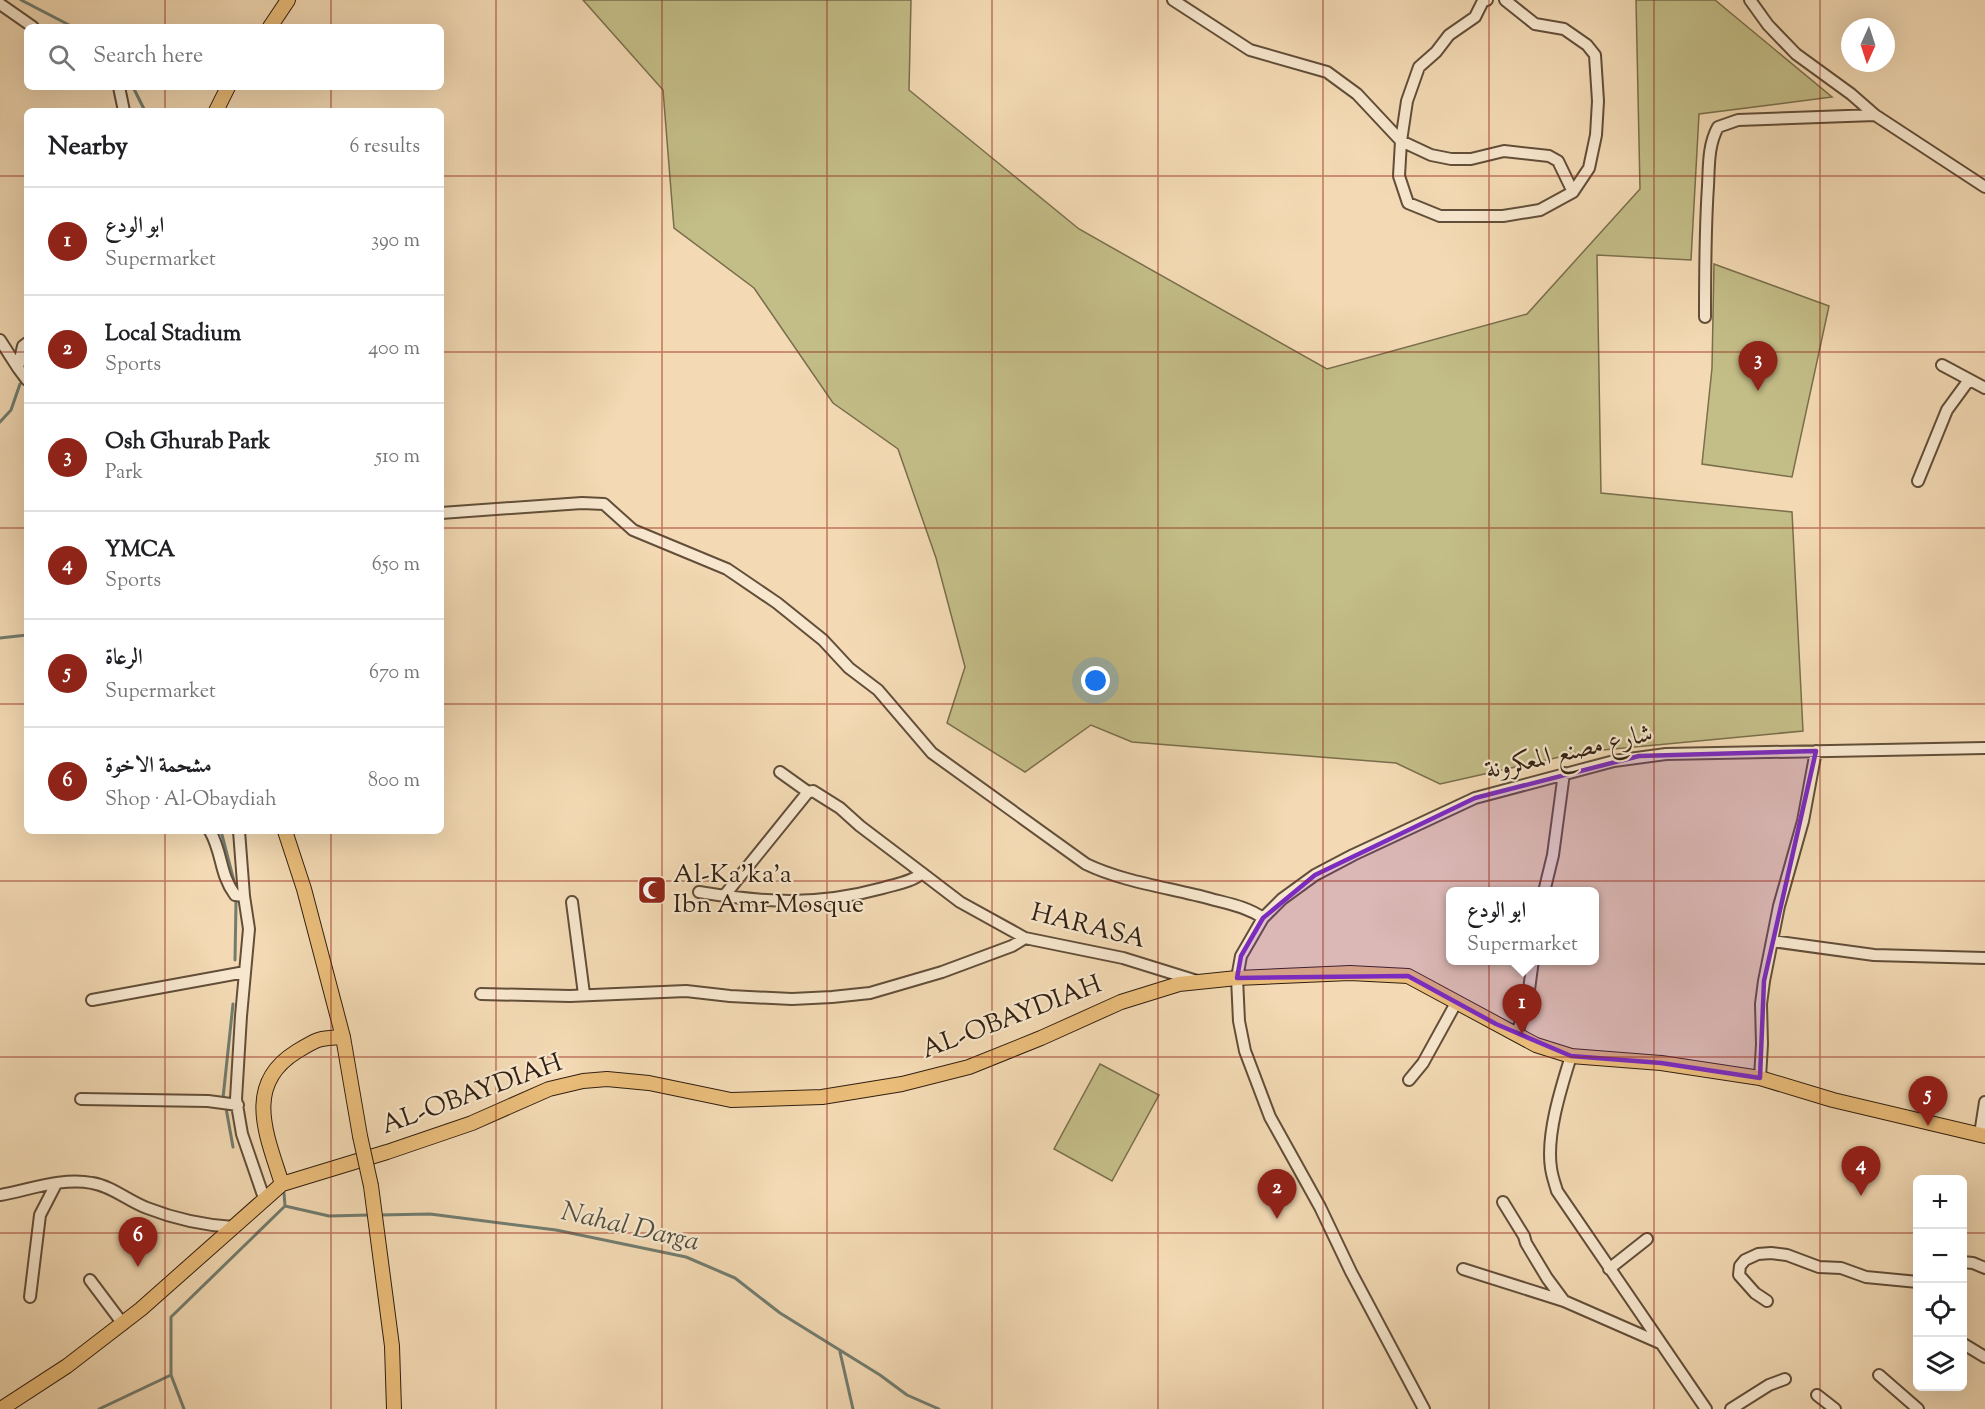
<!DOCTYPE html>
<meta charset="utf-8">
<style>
body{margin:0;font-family:"Sorts Mill Goudy",Amiri,serif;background:#f6f6f6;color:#202124}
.controls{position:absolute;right:18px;bottom:18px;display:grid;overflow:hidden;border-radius:9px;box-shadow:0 6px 24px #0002}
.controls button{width:54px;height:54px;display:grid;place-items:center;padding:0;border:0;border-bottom:2px solid #e0e0e0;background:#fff;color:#202124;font:30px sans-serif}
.compass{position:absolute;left:1841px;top:18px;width:54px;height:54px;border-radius:50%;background:#fff;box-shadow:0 6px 24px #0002;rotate:183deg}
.you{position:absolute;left:1096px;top:681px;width:21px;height:21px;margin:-15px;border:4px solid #fff;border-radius:50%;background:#1a73e8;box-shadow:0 0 0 9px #1a73e833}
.badge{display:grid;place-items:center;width:39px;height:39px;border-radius:50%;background:#8f2418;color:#fff;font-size:20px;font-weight:700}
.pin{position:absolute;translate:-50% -50px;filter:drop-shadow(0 2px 3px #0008)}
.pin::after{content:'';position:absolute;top:32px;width:21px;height:18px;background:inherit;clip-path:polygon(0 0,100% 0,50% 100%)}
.popup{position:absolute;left:1446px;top:887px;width:153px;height:78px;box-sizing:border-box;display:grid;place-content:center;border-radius:9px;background:#fff;filter:drop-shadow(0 2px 4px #0005);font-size:20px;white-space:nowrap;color:#757577}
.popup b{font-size:22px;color:#202124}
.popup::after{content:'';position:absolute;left:50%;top:100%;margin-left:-12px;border:12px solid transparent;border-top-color:#fff}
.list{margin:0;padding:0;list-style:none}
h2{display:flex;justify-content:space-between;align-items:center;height:78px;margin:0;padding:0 24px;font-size:26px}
h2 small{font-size:20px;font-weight:400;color:#757577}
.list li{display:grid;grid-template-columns:39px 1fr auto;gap:18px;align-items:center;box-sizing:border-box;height:108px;padding:0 24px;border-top:2px solid #e0e0e0}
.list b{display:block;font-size:22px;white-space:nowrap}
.list p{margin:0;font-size:20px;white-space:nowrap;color:#757577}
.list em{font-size:20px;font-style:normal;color:#757577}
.icon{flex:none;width:33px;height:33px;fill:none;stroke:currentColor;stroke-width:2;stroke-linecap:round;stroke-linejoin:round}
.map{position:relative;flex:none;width:1985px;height:1409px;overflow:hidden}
.search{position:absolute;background:#fff;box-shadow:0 6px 24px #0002;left:24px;top:24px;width:420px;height:66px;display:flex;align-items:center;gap:15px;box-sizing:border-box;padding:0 21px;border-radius:9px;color:#757577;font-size:22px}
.panel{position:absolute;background:#fff;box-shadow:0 6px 24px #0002;left:24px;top:108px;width:420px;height:726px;border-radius:9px}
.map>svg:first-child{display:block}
</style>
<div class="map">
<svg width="1985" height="1409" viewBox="0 0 1985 1409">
<rect width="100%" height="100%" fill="#f3dab4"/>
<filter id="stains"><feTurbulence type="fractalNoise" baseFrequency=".00333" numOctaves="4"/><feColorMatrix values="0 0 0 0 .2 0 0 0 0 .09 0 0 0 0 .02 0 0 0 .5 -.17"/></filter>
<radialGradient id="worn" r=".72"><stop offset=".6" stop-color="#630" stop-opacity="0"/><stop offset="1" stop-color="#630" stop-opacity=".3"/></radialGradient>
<!-- green -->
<path fill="#c3bd87" stroke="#7a6e4c" stroke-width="1.5" d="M583 0H911L909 90 1079 229 1327 369 1527 314 1640 189 1636 0H1715L1832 97 1699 114 1691 260 1597 255 1601 493 1792 512 1803 731 1582 752 1440 784 1396 763 1132 742 1091 725 1025 772 947 723 965 667 936 558 898 449 833 403 754 288 674 228 663 90Z
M1714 264 1829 306 1792 477 1702 464 1712 368Z
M1100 1064 1159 1095 1112 1181 1054 1149Z"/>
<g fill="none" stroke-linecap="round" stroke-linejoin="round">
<!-- stream -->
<path stroke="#717c6f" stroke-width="3" d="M21 0 73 27
M133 87 145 111
M26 365 27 361
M0 422 11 410 20 384
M0 638 27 635
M221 831 235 885
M235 960 236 902
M223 1098 233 1004
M226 1108 233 1147
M284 1193 285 1206 329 1216 370 1215
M379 1215 430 1214 556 1230 686 1257 735 1278 780 1313 880 1375 907 1395 939 1409
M840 1352 853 1409
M99 1409 171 1375
M184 1409 171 1375V1317L285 1206"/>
<!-- minor casing -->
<g stroke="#624e39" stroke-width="14">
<path id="minor" d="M1173 0 1250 50 1327 72 1357 94 1401 141 1431 155 1451 159H1471L1504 151 1549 156 1558 161 1573 192
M1487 0 1483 1 1475 17 1449 35 1436 52 1419 67 1407 101 1401 141 1399 176 1408 203 1440 216H1503L1540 210 1573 192 1589 168 1596 135 1598 101 1595 55 1587 45 1564 29 1535 24 1505 0
M1750 0 1768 25 1796 54 1851 94 1875 115 1985 187
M0 4 33 27
M119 87 124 111
M1705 317C1705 274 1705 230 1708 186 1709 166 1708 145 1718 127L1738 120 1875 115
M0 340 18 368
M27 343 23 346 18 368 27 380
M1942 365 1985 388
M1918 481 1947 410 1969 380
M441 513 582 503 604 504 633 530 727 569 777 603 823 640 849 668 878 690 932 753 1086 864C1123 882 1171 888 1211 899 1230 904 1247 907 1263 918
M780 772 808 792
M210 831C223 854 219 873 235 895L244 896 249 929 241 1016 236 1099 242 1134 264 1198
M239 831 244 896
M699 892C766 903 817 906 883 888 896 884 912 882 922 873L960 902 1025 938 1123 958 1197 981
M1544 892 1553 855 1564 773
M724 896 808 792 813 791 840 808 860 826 922 873
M572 902 584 994
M1772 941 1874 955 1985 958
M481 994 570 996 686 991 730 996 792 999 832 997 870 993 942 972 1012 946 1025 938
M92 1000 245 972
M1517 1034 1528 997 1533 960
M1571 1056C1561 1088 1546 1135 1551 1168 1552 1176 1555 1184 1557 1191L1706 1409
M1760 1078 1762 1044 1761 1004 1764 981 1779 906 1803 821 1816 751
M1409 1080 1423 1063 1456 1003
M81 1099 208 1101 238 1105
M1980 1134 1985 1102
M0 1195C29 1190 62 1177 92 1183 112 1186 128 1201 147 1208 175 1219 203 1225 233 1227
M1503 1202 1524 1236 1526 1243 1547 1278 1564 1301 1660 1343
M1962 1262 1973 1263 1985 1268
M1463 1269 1564 1301
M1609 1269 1647 1239
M90 1280 123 1324
M30 1297 40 1215 56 1184
M1767 1301 1755 1293 1739 1275 1740 1266 1745 1260 1758 1254 1771 1253 1787 1255 1819 1267 1841 1268 1866 1277 1918 1282
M1962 1343 1985 1357
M1879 1375 1918 1409
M1817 1395 1835 1409
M1424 1409 1351 1272 1320 1207 1270 1117 1245 1051 1239 1021 1237 978 1241 956 1263 918 1282 899 1315 875 1353 855 1475 798 1614 761 1666 754 1985 748
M1731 1409 1769 1385 1785 1379"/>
</g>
<!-- major casing -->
<g stroke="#311f10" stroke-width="16">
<path id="major" d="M270 27 288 0
M216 111 228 87
M285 831 304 889 343 1037 360 1136
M282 1184C267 1136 243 1085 296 1052 317 1039 318 1038 343 1037
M371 1186 392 1346 394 1409
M1 1409 67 1366 141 1309 282 1184 387 1152 472 1123 549 1089 583 1081 607 1079 649 1083 731 1100 822 1097 902 1084 969 1067 1041 1038 1121 1002 1179 984 1237 978 1350 973 1408 976 1536 1045 1571 1056 1661 1063 1760 1078 1833 1100 1985 1136"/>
</g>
<!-- minor -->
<use href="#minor" stroke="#f7e7ce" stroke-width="10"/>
<!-- major -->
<use href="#major" stroke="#eabd7a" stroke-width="14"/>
<!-- major-bridge casing -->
<g stroke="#311f10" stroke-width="16" stroke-linecap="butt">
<path id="major-bridge" d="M360 1136 371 1186"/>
</g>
<!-- major-bridge -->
<use href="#major-bridge" stroke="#eabd7a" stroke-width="14"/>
</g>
<!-- marked area -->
<path fill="#7b2cbf" fill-opacity="0.2" stroke="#7b2cbf" stroke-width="4.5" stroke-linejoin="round" d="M1816 751 1764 981 1760 1078 1661 1063 1571 1056 1496 1024 1408 976 1237 978 1241 956 1263 918 1315 875 1475 798 1639 756Z"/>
<!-- grid -->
<path fill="none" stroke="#8f2418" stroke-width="1.5" stroke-opacity="0.55" d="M165 0V27M331 0V27M496 0V1409M662 0V1409M827 0V1409M992 0V1409M1158 0V1409M1323 0V1409M1489 0V1409M1654 0V1409M1820 0V1409M165 87V111M331 87V111M0 176H27M441 176H1985M0 352H27M441 352H1985M0 528H27M441 528H1985M0 704H27M441 704H1985M165 831V1409M331 831V1409M0 881H1985M0 1057H1985M0 1233H1918M1962 1233H1985"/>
<!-- icons -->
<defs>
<g id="mosque-square" transform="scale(1.5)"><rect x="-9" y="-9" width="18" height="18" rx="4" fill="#8f2418" stroke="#f7e7ce"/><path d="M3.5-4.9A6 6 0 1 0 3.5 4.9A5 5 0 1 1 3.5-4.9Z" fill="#fff"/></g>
</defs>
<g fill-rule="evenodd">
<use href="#mosque-square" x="652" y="890"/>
</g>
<g text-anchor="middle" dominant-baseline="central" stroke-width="4.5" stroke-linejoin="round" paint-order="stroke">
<!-- street labels -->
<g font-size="26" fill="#311f10" stroke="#f7e7ce">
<text transform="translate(1569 753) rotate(-13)">شارع مصنع المعكرونة</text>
<text transform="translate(1088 927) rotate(14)">HARASA</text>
<text transform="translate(1012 1018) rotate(-21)">AL-OBAYDIAH</text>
<text transform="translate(472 1095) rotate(-20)">AL-OBAYDIAH</text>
</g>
<!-- poi labels -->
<g font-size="26" fill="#311f10" stroke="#f7e7ce" text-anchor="start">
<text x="673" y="875">Al-Ka'ka'a<tspan x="673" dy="30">Ibn Amr Mosque</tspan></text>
</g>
<!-- water labels -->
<g font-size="27" font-style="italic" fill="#514e40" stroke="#f7e7ce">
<text transform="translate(630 1228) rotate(13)">Nahal Darga</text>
</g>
</g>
<rect width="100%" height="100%" filter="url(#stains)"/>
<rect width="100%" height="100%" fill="url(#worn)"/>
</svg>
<div class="controls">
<button>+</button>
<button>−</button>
<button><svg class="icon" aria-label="locate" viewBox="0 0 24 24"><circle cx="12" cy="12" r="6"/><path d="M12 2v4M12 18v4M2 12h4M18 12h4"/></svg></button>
<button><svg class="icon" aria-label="layers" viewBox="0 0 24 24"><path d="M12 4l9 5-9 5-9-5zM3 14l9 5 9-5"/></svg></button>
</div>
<svg class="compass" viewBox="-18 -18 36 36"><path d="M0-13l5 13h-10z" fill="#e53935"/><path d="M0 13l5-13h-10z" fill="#757577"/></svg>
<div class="you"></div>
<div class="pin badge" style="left:1522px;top:1034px">1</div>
<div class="popup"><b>ابو الودع</b>Supermarket</div>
<div class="pin badge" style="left:1277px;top:1219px">2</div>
<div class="pin badge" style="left:1758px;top:391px">3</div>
<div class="pin badge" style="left:1861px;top:1196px">4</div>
<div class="pin badge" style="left:1928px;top:1126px">5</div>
<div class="pin badge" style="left:138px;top:1267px">6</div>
<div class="search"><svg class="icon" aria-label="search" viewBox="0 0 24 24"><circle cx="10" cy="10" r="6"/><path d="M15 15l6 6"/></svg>Search here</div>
<section class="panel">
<h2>Nearby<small>6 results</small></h2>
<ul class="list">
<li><span class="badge">1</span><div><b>ابو الودع</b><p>Supermarket</p></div><em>390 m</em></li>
<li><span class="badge">2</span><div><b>Local Stadium</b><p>Sports</p></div><em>400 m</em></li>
<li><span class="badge">3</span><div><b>Osh Ghurab Park</b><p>Park</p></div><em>510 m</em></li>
<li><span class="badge">4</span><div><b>YMCA</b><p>Sports</p></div><em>650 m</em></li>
<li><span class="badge">5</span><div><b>الرعاة</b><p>Supermarket</p></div><em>670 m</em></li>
<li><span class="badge">6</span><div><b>مشحمة الاخوة</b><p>Shop · Al-Obaydiah</p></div><em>800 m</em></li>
</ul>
</section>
</div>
